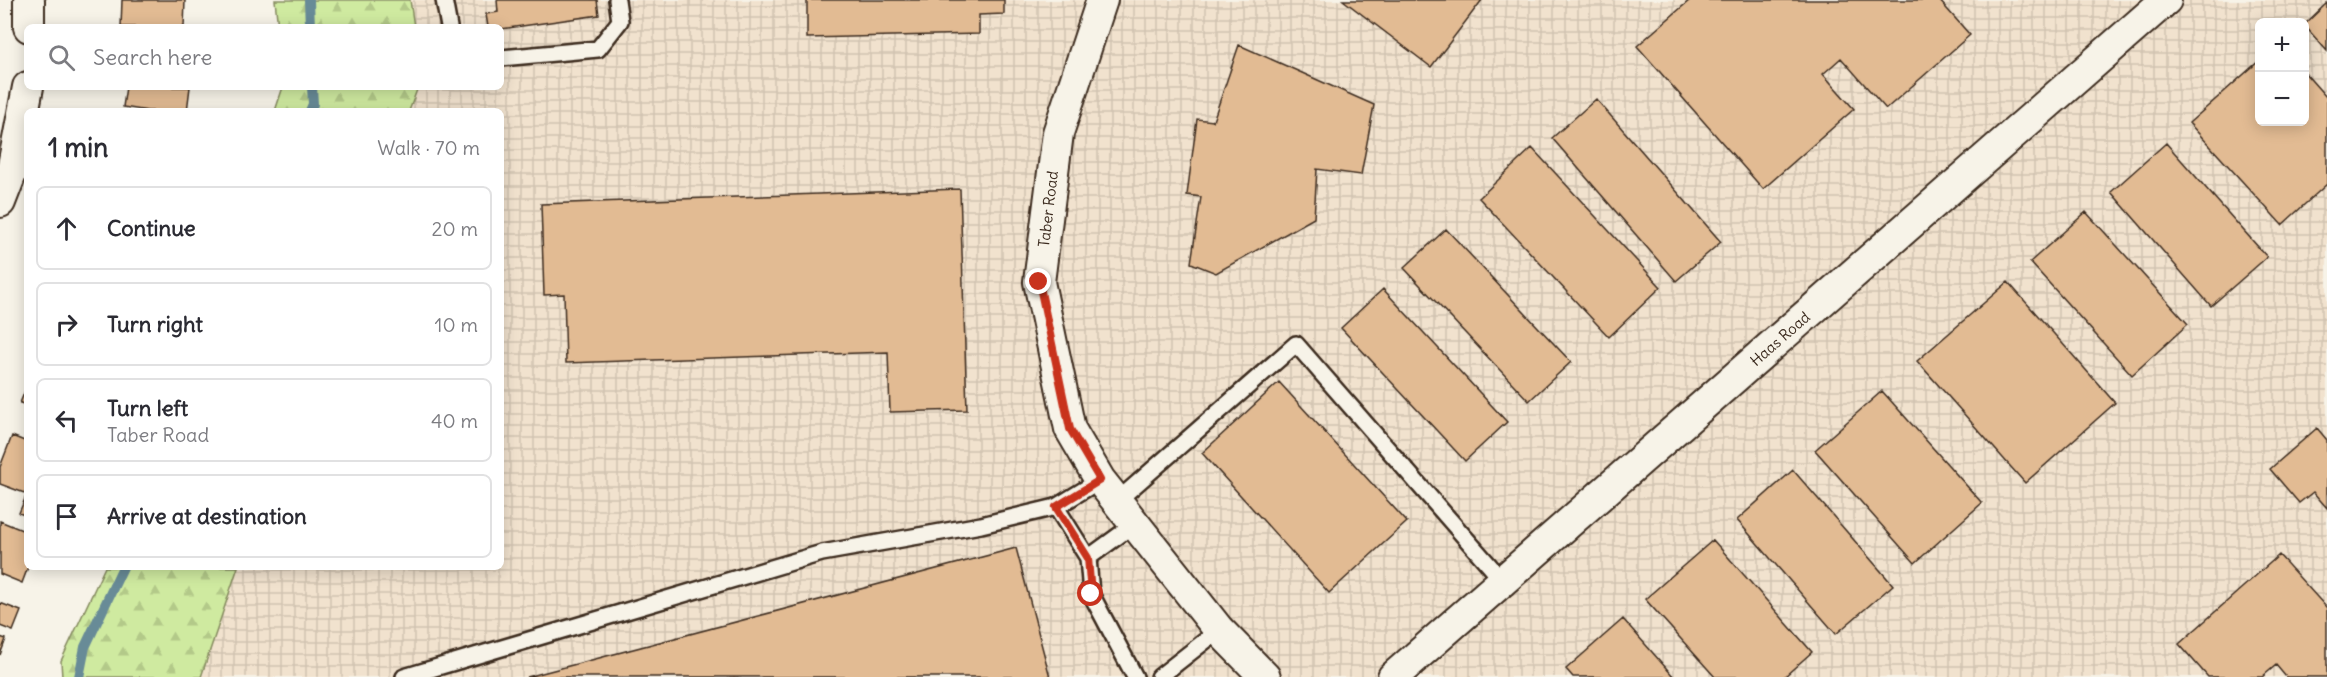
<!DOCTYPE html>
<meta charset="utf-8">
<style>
body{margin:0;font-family:Delius,sans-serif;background:#f2f2f3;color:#2b2b33}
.controls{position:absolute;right:18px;top:18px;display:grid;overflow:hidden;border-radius:9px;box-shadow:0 3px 15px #0003}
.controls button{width:54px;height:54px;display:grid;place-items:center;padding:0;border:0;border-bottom:2px solid #e1e1e2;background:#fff;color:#2b2b33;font:30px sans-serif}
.stop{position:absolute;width:18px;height:18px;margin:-14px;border:4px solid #c8321e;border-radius:50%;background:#fff}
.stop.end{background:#c8321e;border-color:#fff;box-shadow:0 2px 6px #0008}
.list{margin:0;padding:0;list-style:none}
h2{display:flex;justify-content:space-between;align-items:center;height:78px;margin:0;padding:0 24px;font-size:26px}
h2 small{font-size:20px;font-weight:400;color:#7c7c81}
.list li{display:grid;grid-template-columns:39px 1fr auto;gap:18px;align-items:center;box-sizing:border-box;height:84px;margin:0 12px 12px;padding:0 12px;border:2px solid #e1e1e2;border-radius:9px}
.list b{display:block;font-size:22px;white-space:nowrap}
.list p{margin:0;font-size:20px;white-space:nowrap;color:#7c7c81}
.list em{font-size:20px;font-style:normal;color:#7c7c81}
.icon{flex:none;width:33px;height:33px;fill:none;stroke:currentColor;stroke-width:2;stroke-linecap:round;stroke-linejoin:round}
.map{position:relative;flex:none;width:2327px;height:677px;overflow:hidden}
.search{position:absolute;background:#fff;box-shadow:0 3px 15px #0003;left:24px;top:24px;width:480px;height:66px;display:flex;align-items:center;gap:15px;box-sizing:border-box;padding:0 21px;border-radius:9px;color:#7c7c81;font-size:22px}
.panel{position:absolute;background:#fff;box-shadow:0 3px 15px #0003;left:24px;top:108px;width:480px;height:462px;border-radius:9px}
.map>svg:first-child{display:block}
</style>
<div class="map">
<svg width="2327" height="677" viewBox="0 0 2327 677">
<defs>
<pattern id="industrial-grid" width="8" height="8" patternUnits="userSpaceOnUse" patternTransform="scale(1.5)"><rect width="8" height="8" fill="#f1e2ce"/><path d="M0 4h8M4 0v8" fill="none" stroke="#d0c2b0"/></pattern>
<pattern id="forest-firs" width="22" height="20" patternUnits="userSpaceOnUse" patternTransform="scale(1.5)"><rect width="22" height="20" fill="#cfeaa0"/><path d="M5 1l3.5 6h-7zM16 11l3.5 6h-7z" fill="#b3c989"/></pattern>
</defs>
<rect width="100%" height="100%" fill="#f7f3e8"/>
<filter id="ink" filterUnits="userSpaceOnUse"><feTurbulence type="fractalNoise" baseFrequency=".0167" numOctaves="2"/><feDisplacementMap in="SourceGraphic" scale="12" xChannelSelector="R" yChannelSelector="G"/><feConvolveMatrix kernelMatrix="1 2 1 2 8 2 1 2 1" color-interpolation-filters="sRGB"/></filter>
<g filter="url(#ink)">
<!-- industrial -->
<path fill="url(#industrial-grid)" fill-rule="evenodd" d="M410 0H2327V677H201L238 567H501V111H409L418 87H501V27H414ZM2260 22H2304V122H2260Z"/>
<!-- forest -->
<path fill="url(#forest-firs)" stroke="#858a5f" stroke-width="1.5" d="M275 0H410L414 27H278Z
M283 87H418L409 111H275Z
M105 567H238L201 677H62L61 661Z"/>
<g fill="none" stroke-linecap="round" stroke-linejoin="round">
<!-- stream -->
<path stroke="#688b97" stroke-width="10" d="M309 0 310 27
M310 111 313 104 312 87
M79 677 85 647 123 567"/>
</g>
<!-- building -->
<path fill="#e2bb93" stroke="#3b2a1e" stroke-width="1.5" d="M122 0H185L184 27H121Z
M497 0H597L599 15 501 29V27H488L486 14 498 12Z
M807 0H1004V14L979 15V34L807 38Z
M1343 0H1482L1431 67Z
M1690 0H1939L1970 35 1886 109 1841 58 1823 74 1854 109 1763 189 1637 46Z
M2327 3V51L2304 25Z
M1239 45 1374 105 1361 175 1317 169 1314 218 1216 273 1191 263 1201 197 1187 195 1197 119 1213 121Z
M2260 60V122H2304V72L2327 98V184L2282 225 2189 123Z
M126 87H190L187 111H148L123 107Z
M1596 99 1721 242 1676 281 1552 138Z
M2166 143 2267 257 2211 306 2111 192Z
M1532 148 1661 287 1609 337 1479 198Z
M960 189 967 410 890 412 888 352 566 363 564 294 544 295 541 204Z
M2086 212 2188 324 2132 375 2030 262Z
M1446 229 1571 362 1529 401 1404 268Z
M2008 282 2115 403 2025 483 1917 361Z
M1383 289 1507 422 1465 461 1341 328Z
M1279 382 1407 522 1329 593 1202 453Z
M27 386V405L20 403Z
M1882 391 1982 503 1915 563 1815 450Z
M2317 428 2327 440V508L2313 492 2299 503 2270 469Z
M12 436 27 442V516L19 513 27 494 0 484V467Z
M1793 470 1893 585 1836 634 1737 520Z
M0 521 27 532 28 567 22 583 0 574Z
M1713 540 1812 652 1784 677H1715L1645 599Z
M1016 548 1050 677H527Z
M2279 555 2327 608V677H2286L2276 665 2262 677H2208L2179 644Z
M0 603 21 611 13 631 0 626Z
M1623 619 1674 677H1573L1566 669Z
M0 637 6 639 0 655Z"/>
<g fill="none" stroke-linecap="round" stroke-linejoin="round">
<!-- service casing -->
<g stroke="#3b2a1e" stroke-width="20">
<path id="service" d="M444 0 449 27
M501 58 598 49 620 21 617 0
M1117 501 1296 344 1503 581
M1056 507 1088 558
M404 677 822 553 981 525 1056 507 1100 480
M1135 677 1091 594 1088 558 1136 523
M1159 677 1219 630"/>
</g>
<!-- minor casing -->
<g stroke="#3b2a1e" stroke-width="34">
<g id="minor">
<path d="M29 0V27"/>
<path d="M1102 0 1058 133 1039 282 1070 429 1100 480 1219 630 1265 677"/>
<path d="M0 202 12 171 28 87"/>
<path id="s1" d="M1393 677 2166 0"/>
</g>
</g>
<!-- service -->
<use href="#service" stroke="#f7f3e8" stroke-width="15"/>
<!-- minor -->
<use href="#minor" stroke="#f7f3e8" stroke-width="30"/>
</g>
</g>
<g fill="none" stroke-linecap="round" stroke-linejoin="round" filter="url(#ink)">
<!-- route -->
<path stroke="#c8321e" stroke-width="8" d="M1039 282 1070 429 1100 480 1056 507 1088 558 1091 594"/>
</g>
<g text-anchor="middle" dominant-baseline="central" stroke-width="5" stroke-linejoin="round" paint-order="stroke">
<!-- street labels -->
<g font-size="15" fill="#3b2a1e" stroke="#f7f3e8">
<text transform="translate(1048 209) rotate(-83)">Taber Road</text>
<text stroke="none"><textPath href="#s1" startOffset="514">Haas Road</textPath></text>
</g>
</g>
</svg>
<div class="controls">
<button>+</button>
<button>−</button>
</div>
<div class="stop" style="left:1091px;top:594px"></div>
<div class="stop end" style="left:1039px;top:282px"></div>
<div class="search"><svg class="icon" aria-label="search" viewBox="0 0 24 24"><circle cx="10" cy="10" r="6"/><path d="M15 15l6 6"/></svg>Search here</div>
<section class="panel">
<h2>1 min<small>Walk · 70 m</small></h2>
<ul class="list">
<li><svg class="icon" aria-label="ahead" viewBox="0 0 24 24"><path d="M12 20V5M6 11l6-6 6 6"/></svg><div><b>Continue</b></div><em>20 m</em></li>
<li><svg class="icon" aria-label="right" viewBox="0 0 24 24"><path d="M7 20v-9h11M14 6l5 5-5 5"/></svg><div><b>Turn right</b></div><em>10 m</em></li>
<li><svg class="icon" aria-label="left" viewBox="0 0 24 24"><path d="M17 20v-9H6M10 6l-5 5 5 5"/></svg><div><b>Turn left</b><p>Taber Road</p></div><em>40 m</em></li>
<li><svg class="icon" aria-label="arrive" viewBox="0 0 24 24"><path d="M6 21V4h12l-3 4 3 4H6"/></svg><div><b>Arrive at destination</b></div></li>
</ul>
</section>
</div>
